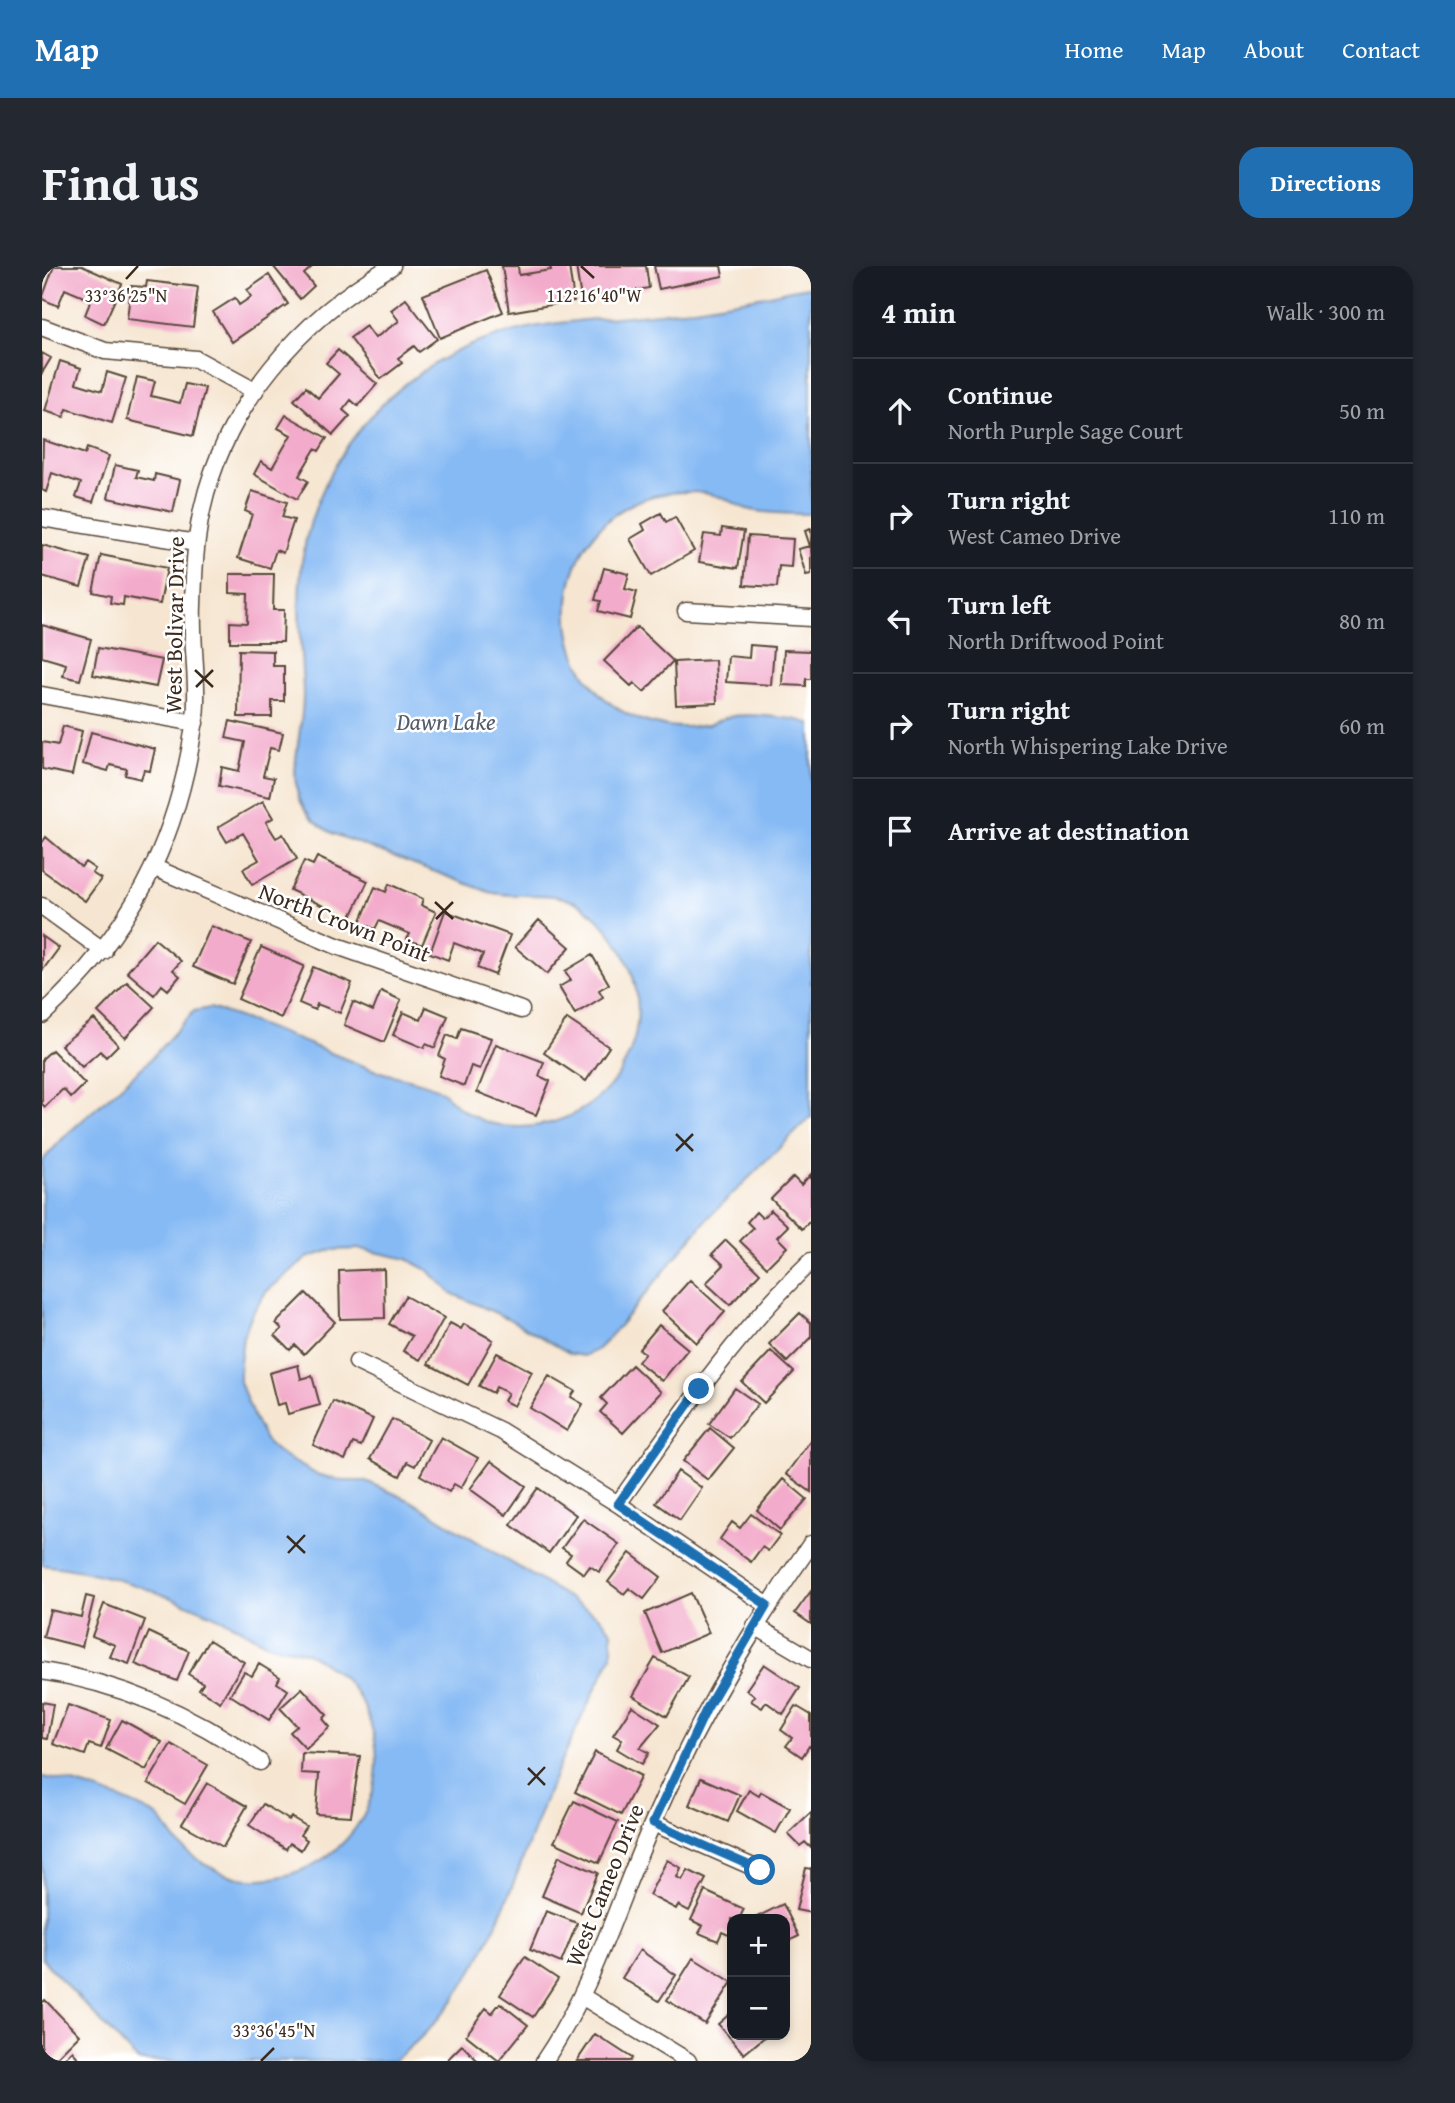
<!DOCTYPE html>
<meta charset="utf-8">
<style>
body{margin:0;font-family:"Gentium Book Plus",serif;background:#242831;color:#f1f3f6}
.controls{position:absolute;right:21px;bottom:21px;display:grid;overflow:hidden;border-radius:14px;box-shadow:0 4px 10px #0003}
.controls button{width:63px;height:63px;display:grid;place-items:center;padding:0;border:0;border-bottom:2px solid #363941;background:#171b24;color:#f1f3f6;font:35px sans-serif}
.stop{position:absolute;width:21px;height:21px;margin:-16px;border:5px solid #1f6fb2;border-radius:50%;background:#fff}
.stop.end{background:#1f6fb2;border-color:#fff;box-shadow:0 2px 7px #0008}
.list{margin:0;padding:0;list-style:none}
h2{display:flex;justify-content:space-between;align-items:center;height:91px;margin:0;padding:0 28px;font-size:30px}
h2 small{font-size:23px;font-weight:400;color:#9ea1a6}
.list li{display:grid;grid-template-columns:46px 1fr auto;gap:21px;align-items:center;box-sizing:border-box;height:105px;padding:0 28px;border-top:2px solid #363941}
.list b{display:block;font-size:26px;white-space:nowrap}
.list p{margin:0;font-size:23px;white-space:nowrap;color:#9ea1a6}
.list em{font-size:23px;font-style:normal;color:#9ea1a6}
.icon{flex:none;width:38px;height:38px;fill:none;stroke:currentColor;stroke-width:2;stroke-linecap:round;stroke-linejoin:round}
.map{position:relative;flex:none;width:769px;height:1795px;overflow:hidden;border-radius:21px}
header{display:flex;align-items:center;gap:42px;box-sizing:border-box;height:98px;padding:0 35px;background:#1f6fb2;color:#fff}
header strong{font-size:33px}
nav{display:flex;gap:38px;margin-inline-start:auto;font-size:24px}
.intro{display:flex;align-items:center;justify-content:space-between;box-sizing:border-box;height:168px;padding:0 42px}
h1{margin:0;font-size:49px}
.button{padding:18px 32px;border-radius:21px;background:#1f6fb2;color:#fff;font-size:24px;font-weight:700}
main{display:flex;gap:42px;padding:0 42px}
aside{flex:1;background:#171b24;border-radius:21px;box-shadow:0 4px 10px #0003}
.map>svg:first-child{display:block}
</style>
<header>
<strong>Map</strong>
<nav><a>Home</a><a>Map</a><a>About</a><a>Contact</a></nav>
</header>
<div class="intro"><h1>Find us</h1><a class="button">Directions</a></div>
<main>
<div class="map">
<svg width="769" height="1795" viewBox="0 0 769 1795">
<rect width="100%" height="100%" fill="#fff"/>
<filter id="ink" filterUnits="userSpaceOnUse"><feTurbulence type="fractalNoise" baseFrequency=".0143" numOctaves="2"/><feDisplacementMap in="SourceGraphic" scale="14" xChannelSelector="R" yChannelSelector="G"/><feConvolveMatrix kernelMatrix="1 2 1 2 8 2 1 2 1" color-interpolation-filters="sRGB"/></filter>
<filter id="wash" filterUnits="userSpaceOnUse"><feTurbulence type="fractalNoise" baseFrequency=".00686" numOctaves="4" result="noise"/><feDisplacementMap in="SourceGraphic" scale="28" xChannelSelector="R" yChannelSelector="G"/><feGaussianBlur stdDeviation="1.57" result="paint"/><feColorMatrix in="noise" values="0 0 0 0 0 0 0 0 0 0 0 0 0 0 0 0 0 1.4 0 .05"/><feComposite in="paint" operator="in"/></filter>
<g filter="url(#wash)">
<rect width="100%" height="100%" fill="#f6e6d1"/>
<!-- water -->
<path fill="#86baf4" stroke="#607289" stroke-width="2" d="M769 21V248C750 248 724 248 705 243 697 241 689 235 681 232 655 222 617 225 592 237 501 280 503 422 602 455 621 461 645 463 665 459 674 457 681 451 690 450 708 448 753 451 769 458V851L666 952 567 1072 555 1084 542 1090 529 1088 465 1052 409 1027 386 1004 365 993 319 983 289 984 265 992 224 1026 210 1048 201 1071 198 1096V1116L212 1152 223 1174 238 1188 274 1208 300 1215H324L369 1235 558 1351 570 1365V1390C548 1434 525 1479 506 1526 468 1623 440 1730 351 1795H96L0 1693V1511C37 1516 82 1532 115 1550 123 1555 127 1568 134 1575 155 1597 187 1615 218 1613 297 1610 354 1535 329 1459 324 1441 313 1422 299 1410 288 1401 273 1389 259 1385 249 1382 237 1382 228 1379 213 1373 200 1363 186 1356 127 1329 65 1305 0 1299V895L24 869 105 797 152 745 168 742C224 758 278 784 332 804 352 811 375 813 394 822 403 827 410 836 418 842 436 855 456 861 478 861 576 859 629 754 573 674 563 660 551 645 535 637 504 622 475 634 447 626L292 568C229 535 262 482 261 427 260 390 255 352 258 315 265 202 347 102 455 70 507 54 564 53 617 47 651 43 684 37 717 31 734 28 752 22 769 21Z"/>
<g id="blocks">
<!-- building -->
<path fill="#f3abcb" d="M12 0H40L80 18 62 58 43 49 49 34 23 23 16 40 0 33Z
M231 0H271L262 8 272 20 258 33Z
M460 0H476L477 9 509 4 508 0H527L532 35 467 46Z
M534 0H604L607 22 539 33Z
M612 0H679L681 10 617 23Z
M444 4 461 46 398 72 381 29Z
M227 9 246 38 190 76 171 46 193 32 197 39 209 31 205 24Z
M105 15 156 21 151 61 85 53 89 20 104 21Z
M364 33 395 73 377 86 372 80 356 92 360 97 339 113 308 72 324 60 333 72 357 55 349 44Z
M296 84 335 118 316 140 309 134 301 144 308 150 291 169 252 134 264 121 276 132 297 108 284 97Z
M0 87 9 92 0 107Z
M18 95 39 102 34 117 60 125 65 106 84 112 70 157 25 143 22 151 3 145Z
M95 111 113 115 109 130 138 137 143 118 163 122 151 170 85 154Z
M244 149 285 172 277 185 273 183 257 210 266 215 255 233 212 208 219 195 230 202 249 169 236 162Z
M1 174 43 188 45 182 67 190 51 236 34 231 39 217 10 207 4 226 0 224Z
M73 199 96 204 94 211 112 215 113 208 138 214 131 246 66 232Z
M210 225 245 236 240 251 252 254 241 287 234 284 228 302 196 292 210 248 203 245Z
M619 247 624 256 633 251 652 285 609 310 588 273 603 264 600 258Z
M680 262 702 265 696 302 657 296 662 268 679 270Z
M769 263V308L764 309 756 283 768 280 763 265Z
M706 270 751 273 749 301 737 300 735 321 702 319Z
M0 279 48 292 39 321 0 310Z
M59 289 125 302 118 338 82 331 81 339 68 337 69 330 51 326Z
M562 302 587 308 583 323 595 326 588 353 556 345 559 335 553 334Z
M188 308H232L231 344H242L241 376H188V356L205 357 206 328 188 327Z
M0 359 49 373 38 414 21 410 24 398 0 391Z
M595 361 631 395 602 426 592 417 589 420 562 395Z
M708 379 732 381 729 419 684 416 686 390 707 392Z
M56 382 120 394 114 421 51 409Z
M197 384 231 385V400H242V435H230V451H196Z
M742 384 769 385V413H764V420L740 419Z
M673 394 675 437 634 439 632 396Z
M188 455 241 467 237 484 228 482 221 510 232 512 228 531 177 520 180 501 197 505 203 476 184 472Z
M21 460 40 465 30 509 0 503V476L16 479Z
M49 466 113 483 108 505 102 504 99 513 83 509 85 503 68 499 66 505 41 498Z
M221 535 231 552 224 556 234 572 241 568 255 593 210 619 201 603 217 594 201 567 185 576 176 561Z
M4 571 39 601 43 596 53 603 50 607 59 613 43 635 0 604V577Z
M275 591 326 615 308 653 248 624 262 595 271 599Z
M347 618 381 633 379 639 394 646 380 679 365 673 368 668 337 655 333 663 318 657 333 621 344 626Z
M403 645 468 669 453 709 435 702 441 688 412 677 406 694 388 687Z
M497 654 528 681 505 708 473 681Z
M169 660 209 676 191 718 151 701Z
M0 670 17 682 0 705Z
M113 673 139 695 131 704 138 710 126 724 120 719 112 729 85 706Z
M219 681 262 700 239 752 196 733Z
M550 689 567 718 557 724 561 731 533 748 517 721 529 714 523 705Z
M271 701 310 717 298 747 275 738 273 744 257 737Z
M85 716 112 741 83 772 56 746Z
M339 725 359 734 342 776 302 759 311 736 331 745Z
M384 741 406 750 393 782 384 778 382 782 351 769 361 746 379 754Z
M52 753 76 779 64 791 58 785 40 801 19 779Z
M525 753 567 781 544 815 502 787Z
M419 762 449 772 438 803 429 800 422 820 397 810 403 793 397 790 405 769 415 773Z
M454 778 502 796 497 810 508 815 494 849 435 826Z
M10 784 43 818 29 832 21 823 3 841 0 838V793Z
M769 908V954L760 963 729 933 751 911 759 919Z
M729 944 746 960 735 971 745 981 725 1001 698 975 711 962 705 956 714 946 720 952Z
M684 974 718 1007 688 1039 664 1017 682 999 670 988Z
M342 1003 343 1052 298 1053 297 1005Z
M648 1014 683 1046 655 1077 620 1045Z
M264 1027 293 1056 262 1088 253 1079 248 1084 233 1069 240 1063 234 1057Z
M363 1030 402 1052 378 1094 361 1085 370 1070 347 1058Z
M758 1047 769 1057V1072L745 1096 727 1078Z
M408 1057 419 1063 422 1058 451 1074 426 1119 386 1098Z
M617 1059 646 1083 620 1115 596 1096 603 1087 597 1083Z
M729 1085 752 1106 722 1137 700 1116Z
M455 1087 490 1106 472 1140 462 1135 466 1127 454 1121 451 1127 437 1120Z
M256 1099 259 1113 270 1110 278 1139 246 1148 243 1137 235 1139 227 1107Z
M590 1099 619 1126 581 1167 558 1146 565 1138 559 1132Z
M507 1110 533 1125 529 1131 541 1138 525 1165 488 1142Z
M693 1122 716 1138 688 1172 667 1158Z
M291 1135 331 1153 319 1180 311 1177 303 1194 271 1179Z
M350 1153 387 1174 373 1200 365 1196 358 1210 328 1193Z
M668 1162 692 1182 666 1214 641 1195Z
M399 1171 436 1192 419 1222 412 1218 407 1226 378 1209Z
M769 1174V1226L744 1208Z
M449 1195 484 1220 464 1249 428 1223Z
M636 1205 660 1222 638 1254 614 1237Z
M741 1213 765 1233 738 1264 715 1244Z
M496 1222 534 1249 507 1287 469 1259Z
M709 1248 738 1269 726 1285 720 1281 709 1296 678 1273 690 1256 698 1262Z
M541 1253 577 1278 557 1306 548 1300 542 1308 524 1295 529 1288 520 1282Z
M588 1287 619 1311 602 1333 587 1322 582 1328 566 1316Z
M769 1325V1358L753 1347Z
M649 1327 667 1367 620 1387 603 1347Z
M44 1330 52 1332 40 1381 1 1371 8 1344 39 1351Z
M62 1338 103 1354 87 1398 68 1391 73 1379 50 1370Z
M107 1366 147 1385 135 1415 93 1398Z
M167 1374 202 1396 178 1436 157 1423 161 1417 146 1408Z
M613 1392 647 1411 625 1450 591 1430Z
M217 1398 238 1411 235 1417 246 1424 227 1454 188 1429 202 1406 210 1410Z
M722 1398 758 1422 741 1448 724 1436 720 1442 709 1435 713 1430 704 1424Z
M260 1422 285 1449 281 1453 288 1461 264 1483 248 1466 255 1460 238 1442Z
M0 1436 11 1438 5 1473 0 1472Z
M26 1439 69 1454 59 1482 47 1478 43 1489 11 1478Z
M590 1440 618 1458 598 1482 607 1487 600 1498 575 1483 580 1474 571 1469Z
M754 1440 769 1449V1482L767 1480 760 1491 744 1480 750 1472 739 1464Z
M80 1454 120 1476 104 1504 64 1483Z
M129 1478 166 1499 143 1538 106 1517Z
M553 1486 599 1510 579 1549 533 1526Z
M260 1487 318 1490 309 1550 274 1548 277 1508 259 1507Z
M659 1512 698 1529 686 1556 647 1539Z
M165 1517 205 1540 181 1581 140 1558Z
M707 1524 717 1530 719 1526 748 1542 734 1567 695 1545Z
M532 1535 576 1556 557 1597 512 1576Z
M221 1538 247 1554 249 1551 264 1560 258 1569 265 1574 259 1584 248 1577 244 1583 207 1559Z
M769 1546V1582L763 1576 758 1580 746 1568Z
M517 1590 556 1607 539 1647 500 1630Z
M625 1594 639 1602 635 1611 640 1614 646 1604 664 1613 647 1645 636 1639 634 1643 607 1629Z
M764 1602 769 1603V1647L754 1644Z
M663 1625 702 1643 697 1653H690L689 1670 680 1666 676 1675 657 1667 661 1660 649 1654Z
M741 1638 757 1670 743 1677V1653H711Z
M504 1645 535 1657 519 1697 488 1684Z
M598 1684 634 1709 617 1735 580 1712Z
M483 1691 516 1713 491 1751 458 1729Z
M651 1692 690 1716 663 1758 625 1734Z
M3 1734 37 1769 11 1795H0V1737Z
M458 1737 486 1759 457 1795 424 1769 444 1742 450 1747Z
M690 1746V1769H725L702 1788 676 1758Z
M553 1768 590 1792 588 1795H535Z
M420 1779 436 1795H404Z
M30 1785 39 1795H20Z"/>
</g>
</g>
<g filter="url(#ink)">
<use href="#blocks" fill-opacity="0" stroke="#574639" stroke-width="2"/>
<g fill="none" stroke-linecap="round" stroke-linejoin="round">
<!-- minor casing -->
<g stroke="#574639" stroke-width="19">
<path id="minor" d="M0 61 63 85 154 93 213 125
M0 252 154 277
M644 345 769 352
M0 429 153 457
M113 602 295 680 479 744
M0 640 62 685
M0 749C87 669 135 578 152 460 158 421 149 379 151 339 152 307 153 275 160 244 183 139 259 52 350 0
M315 1096 459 1165 576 1238 725 1339
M576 1238C636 1153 694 1067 769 995
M713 1360 769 1393
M0 1405C79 1417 153 1450 218 1496
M611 1557 718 1604
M541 1731 646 1795
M502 1795C553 1720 575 1636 612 1554 655 1456 707 1365 769 1278"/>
</g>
<!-- minor -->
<use href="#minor" stroke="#fff" stroke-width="16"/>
</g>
</g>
<g fill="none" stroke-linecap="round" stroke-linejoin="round" filter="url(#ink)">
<!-- route -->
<path stroke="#1f6fb2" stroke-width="9" d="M657 1123 576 1238 725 1339 664 1444 611 1557 718 1604"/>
</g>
<!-- ticks -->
<path fill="none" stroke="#3b2a1e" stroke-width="2.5" d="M539 0 552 12M84 13 96 0M153 404 171 421M154 421 171 404M393 636 411 653M394 653 411 636M634 868 651 885M634 885 651 868M245 1270 263 1287M246 1287 263 1269M486 1502 503 1519M486 1519 503 1501M219 1795 232 1782"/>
<g text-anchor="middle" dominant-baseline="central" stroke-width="5" stroke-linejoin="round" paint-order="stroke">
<!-- street labels -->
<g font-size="23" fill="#3b2a1e" stroke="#fff">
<text transform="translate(132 359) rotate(-89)">West Bolivar Drive</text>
<text transform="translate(303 656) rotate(21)">North Crown Point</text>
<text transform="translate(562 1619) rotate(-68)">West Cameo Drive</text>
</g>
<!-- water labels -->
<g font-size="24" font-style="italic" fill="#555c69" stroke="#fff">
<text x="404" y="455">Dawn Lake</text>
</g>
</g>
<g font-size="18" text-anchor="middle" fill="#3b2a1e" stroke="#fff" stroke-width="5" stroke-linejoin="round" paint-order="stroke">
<text x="552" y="36">112°16'40"W</text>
<text x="84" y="36">33°36'25"N</text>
<text x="232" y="1771">33°36'45"N</text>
</g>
</svg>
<div class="controls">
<button>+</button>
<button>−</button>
</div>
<div class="stop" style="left:718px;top:1604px"></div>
<div class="stop end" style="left:657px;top:1123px"></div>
</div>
<aside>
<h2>4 min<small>Walk · 300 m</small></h2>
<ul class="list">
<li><svg class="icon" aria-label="ahead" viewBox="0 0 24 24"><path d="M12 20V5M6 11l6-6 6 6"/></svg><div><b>Continue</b><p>North Purple Sage Court</p></div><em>50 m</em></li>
<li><svg class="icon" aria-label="right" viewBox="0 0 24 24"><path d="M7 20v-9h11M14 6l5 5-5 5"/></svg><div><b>Turn right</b><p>West Cameo Drive</p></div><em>110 m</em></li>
<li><svg class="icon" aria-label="left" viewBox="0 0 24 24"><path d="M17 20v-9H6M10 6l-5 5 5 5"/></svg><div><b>Turn left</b><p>North Driftwood Point</p></div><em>80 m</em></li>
<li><svg class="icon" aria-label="right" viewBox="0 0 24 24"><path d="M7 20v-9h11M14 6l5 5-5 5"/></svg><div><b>Turn right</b><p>North Whispering Lake Drive</p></div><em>60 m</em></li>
<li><svg class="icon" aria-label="arrive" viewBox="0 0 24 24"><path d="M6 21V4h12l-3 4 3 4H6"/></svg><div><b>Arrive at destination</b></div></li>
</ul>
</aside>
</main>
